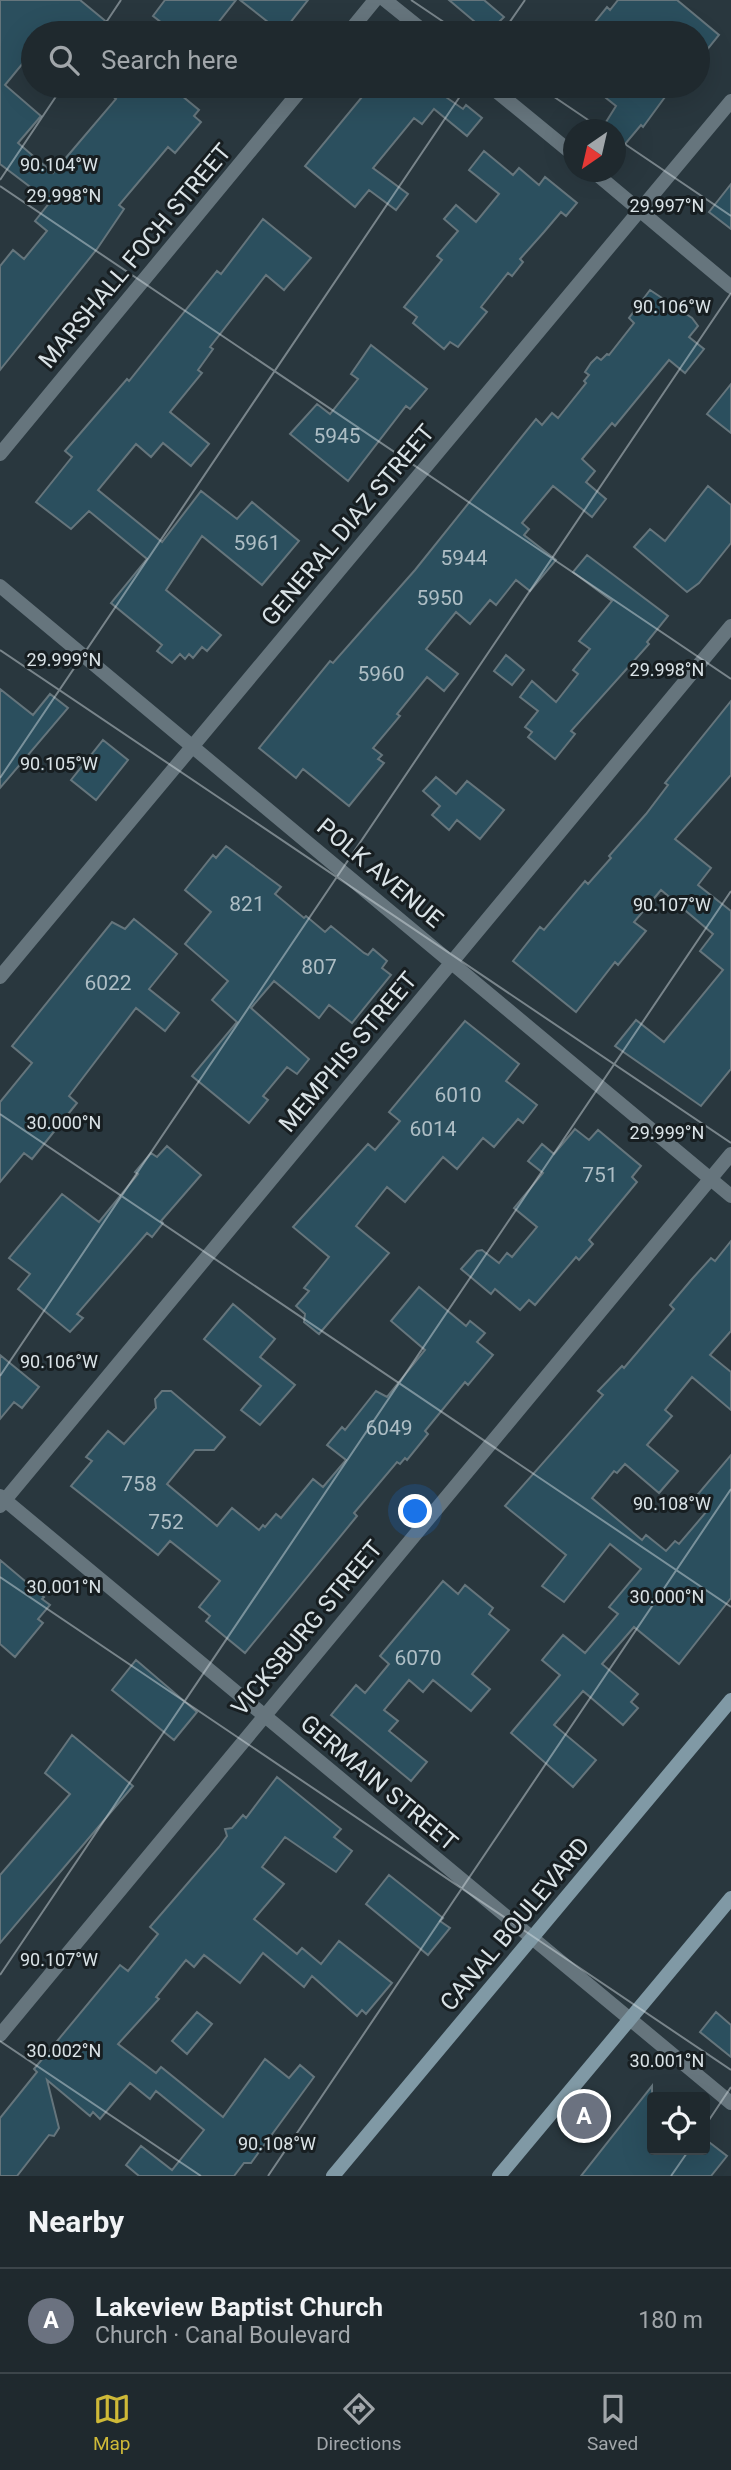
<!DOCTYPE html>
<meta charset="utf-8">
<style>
body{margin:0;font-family:Roboto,sans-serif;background:#2c353a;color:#f1f3f6}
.controls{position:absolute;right:21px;bottom:21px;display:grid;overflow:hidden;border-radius:7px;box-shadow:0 7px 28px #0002}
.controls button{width:63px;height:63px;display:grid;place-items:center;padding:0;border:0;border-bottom:2px solid #3c454a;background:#1f292e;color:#f1f3f6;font:35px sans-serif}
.compass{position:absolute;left:563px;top:119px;width:63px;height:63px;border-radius:50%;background:#1f292e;box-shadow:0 7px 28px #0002;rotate:214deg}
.you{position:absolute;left:416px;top:1512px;width:24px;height:24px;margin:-18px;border:5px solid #fff;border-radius:50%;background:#1a73e8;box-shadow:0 0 0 10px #1a73e833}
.badge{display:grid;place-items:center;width:46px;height:46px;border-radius:50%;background:#ceb938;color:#fff;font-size:23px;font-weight:700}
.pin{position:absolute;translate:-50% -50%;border:4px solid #fff;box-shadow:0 2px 7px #0006}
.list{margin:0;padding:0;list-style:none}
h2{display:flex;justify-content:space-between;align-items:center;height:91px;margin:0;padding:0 28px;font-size:30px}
h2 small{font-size:23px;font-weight:400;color:#a1a6aa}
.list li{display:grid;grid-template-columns:46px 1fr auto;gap:21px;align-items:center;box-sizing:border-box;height:105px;padding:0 28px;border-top:2px solid #3c454a}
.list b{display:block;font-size:26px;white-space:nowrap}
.list p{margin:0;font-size:23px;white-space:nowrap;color:#a1a6aa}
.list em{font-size:23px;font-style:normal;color:#a1a6aa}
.icon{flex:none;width:38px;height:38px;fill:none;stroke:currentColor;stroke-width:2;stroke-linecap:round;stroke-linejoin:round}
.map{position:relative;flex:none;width:731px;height:2176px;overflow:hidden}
.search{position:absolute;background:#1f292e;box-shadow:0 7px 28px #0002;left:21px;right:21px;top:21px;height:77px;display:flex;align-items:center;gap:18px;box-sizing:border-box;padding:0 24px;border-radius:38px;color:#a1a6aa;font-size:26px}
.sheet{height:196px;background:#1f292e}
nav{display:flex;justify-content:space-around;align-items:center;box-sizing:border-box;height:98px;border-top:2px solid #3c454a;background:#1f292e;font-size:19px;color:#a1a6aa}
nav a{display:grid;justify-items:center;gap:4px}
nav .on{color:#ceb938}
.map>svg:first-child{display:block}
</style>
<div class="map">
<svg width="731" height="2176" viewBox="0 0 731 2176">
<rect width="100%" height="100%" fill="#29373e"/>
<!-- building -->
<path fill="#2b4f5e" stroke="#65757c" stroke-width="2" d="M0 0H80L120 33H33V51L5 85 41 116 18 143 53 173 116 99 100 86H170L199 110 194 116 201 122 175 153 168 147 119 205 124 209 97 249 0 370V266L13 250 24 259 47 231 35 221 50 202 0 164Z
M165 0H236L210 33H175L153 16Z
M240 0H308L282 33Z
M449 0H484L504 17 488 33Z
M618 0H677L719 35 698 61V33H606L594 23 607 7 610 10Z
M371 86H430L463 109 466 105 482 118 467 136 434 109 422 124 414 118 373 168 408 194 396 210 369 190 355 207 305 166Z
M591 86H673L643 127 641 125 615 156V130H601L616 106Z
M484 151 513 175 519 168 539 185 545 177 577 203 566 216 561 212 544 232 520 259 523 262 512 276 508 273 481 307 487 312 458 347 450 342 444 349 413 323 417 317 404 307 442 260 437 256 458 231 444 219 456 205 476 222 499 194 469 170Z
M731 184V229L709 212Z
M263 219 311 258 284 290 266 275 210 347 213 349 198 370 202 373 170 412 209 444 191 466 163 443 151 457 136 444 98 490 162 542 201 491 237 519 252 502 299 541 262 585 202 536 166 590 221 635 207 651 202 647 193 658 189 654 185 659 180 654 172 663 157 651 162 645 111 603 147 559 89 511 71 529 36 502 72 457 65 451 127 379 129 381 217 271 221 274Z
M650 290 692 318 698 326 689 337 704 349 685 373 669 360 615 426 612 423 582 459 595 471 586 482 606 499 592 517 553 486 522 523 529 529 524 535 556 560 530 591 516 580 496 605 490 600 470 624 456 612 426 649 458 674 444 691 427 677 397 714 400 716 373 748 382 755 378 759 384 763 349 806 303 769 296 778 259 748 330 661 333 663 415 570 536 419 542 425 552 413 558 418 586 383 584 381 589 375 585 372 591 363 597 357 601 360 607 354 609 355 634 323 629 318Z
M371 345 427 389 410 409 406 406 348 481 290 434 317 404 330 414 358 379 351 374Z
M731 384V433L707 414Z
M708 486 731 505V543L699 583 687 592 634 547 650 529 665 541Z
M587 555 668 616 647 642 649 644 571 731 575 734 555 759 528 737 532 732 525 727 538 711 520 697 532 681 556 702 578 674 573 670 590 649 579 641 612 601 573 572Z
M506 655 524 670 512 685 494 671Z
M0 689 33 715 50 694 68 708 0 788Z
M731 701V775L675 839 711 868 698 885 731 911V1069L701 1106 615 1046 636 1020 664 1042 723 970 700 951 713 934 661 890 634 922 646 931 618 965 615 962 576 1012 513 961 540 927 544 930 585 881 588 884 611 858 609 856 646 814 668 785 665 783Z
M103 740 128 760 96 800 71 780Z
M436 777 456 794 467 781 504 810 480 839 457 820 449 830 432 815 440 806 423 791Z
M226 846 281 887 275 894 304 918 306 916 325 932 331 926 364 953 368 955 373 949 387 961 382 968 391 975 352 1023 329 1005 319 1018 274 981 251 1008 309 1059 297 1074 287 1067 263 1096 268 1100 249 1123 192 1076 237 1022 212 1000 228 981 185 944 211 912 185 890 213 855 216 858Z
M134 919 177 954 149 989 179 1013 165 1031 136 1008 69 1096 77 1103 32 1159 24 1153 0 1182V1102L32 1063 12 1046 112 922 125 929Z
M465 1021 519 1064 506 1081 537 1105 523 1123 518 1119 494 1147 483 1138 457 1169 443 1157 405 1202 387 1187 356 1226 389 1253 319 1334 304 1322 305 1314 296 1306 309 1291 304 1288 329 1257 293 1227 368 1144 375 1150 400 1121 389 1112Z
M575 1129 589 1140 598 1130 641 1166 632 1177 637 1182 589 1240 593 1244 579 1260 576 1257 535 1305 529 1300 520 1310 495 1289 491 1294 461 1269 477 1251 482 1250 499 1263 507 1253 512 1257 537 1227 514 1208 543 1173 528 1161 542 1144 554 1154Z
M167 1146 201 1175 161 1221 163 1223 152 1237 147 1233 77 1314 83 1318 70 1332 18 1289 30 1274 9 1258 62 1194 99 1222 138 1174 135 1172 151 1153 157 1157Z
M731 1241V1331L710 1355 731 1372V1410L692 1377 665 1410 672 1416 647 1445 678 1471 659 1493 625 1464 617 1473 614 1471 592 1498 642 1540 646 1535 666 1551 675 1541 679 1544 707 1511 693 1500 731 1455V1598L679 1664 634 1627 602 1664 638 1694 631 1702 638 1708 623 1725 583 1691 554 1725 596 1760 573 1787 511 1733 560 1675 542 1660 563 1635 585 1653 618 1614 609 1607 641 1569 610 1544 564 1602 542 1586 566 1555 505 1506 603 1395 598 1391 622 1366 624 1368 674 1309 670 1305 692 1279 711 1258 715 1261Z
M419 1287 466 1326 470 1321 485 1333 477 1342 493 1355 468 1385 465 1382 425 1431 428 1434 407 1460 405 1458 400 1464 397 1462 354 1513 357 1516 245 1653 206 1621 210 1616 199 1607 220 1581 170 1541 158 1555 71 1486 92 1461 86 1457 108 1431 124 1444 156 1408 155 1399 162 1391H171L225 1437 214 1450H195L167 1484 217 1526 232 1508 259 1530 263 1525 265 1527 276 1514 281 1518 313 1479 323 1487 346 1460 327 1445 342 1427 345 1430 376 1391 387 1397 425 1350 391 1321Z
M233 1304 275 1339 260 1357 295 1385 260 1425 241 1410 261 1386 204 1339Z
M0 1355 39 1387 22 1408 14 1402 0 1419Z
M0 1560 44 1597 42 1599 50 1605 38 1619 43 1623 15 1657 0 1644Z
M443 1581 458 1594 465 1585 493 1608 489 1614 509 1630 472 1674 490 1689 471 1711 433 1680 423 1692 409 1680 384 1710 398 1721 389 1731 427 1762 411 1781 331 1715 356 1685 365 1693 389 1664 380 1656Z
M136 1660 197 1712 174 1740 112 1690Z
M72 1735 133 1786 0 1943V1875L70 1794 45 1773Z
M277 1777 341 1829 334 1837 352 1851 336 1872 285 1837 262 1867 284 1884 254 1919 297 1954 302 1948 321 1964 339 1941 392 1983 366 2014 362 2010 357 2016 312 1976 304 1987 263 1953 240 1983 204 1955 194 1967 186 1960 156 1997 159 1999 118 2044 156 2073 161 2067 223 2117 265 2059 289 2078 300 2065 314 2077 251 2163H244L234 2176H139L126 2165 141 2146 172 2170 204 2130 156 2091 150 2099 130 2083 100 2119 93 2112 90 2116 47 2080 59 2128 54 2136 49 2135 17 2176H0V2118L37 2072 34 2069 120 1965 128 1971 158 1934 150 1927 219 1847 227 1836 225 1829 232 1828 243 1815 246 1818Z
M389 1875 443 1918 440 1921 450 1928 428 1955 366 1904Z
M197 2012 212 2024 187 2054 172 2041Z
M716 2012 731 2025V2057L700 2032Z
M652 2086V2150H705V2139L727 2156 711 2176H581Z"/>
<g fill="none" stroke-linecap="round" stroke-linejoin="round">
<!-- street -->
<path stroke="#66757d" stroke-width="14" d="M385 0 426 33
M348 33 375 0
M490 86 574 155
M594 172 731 287
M0 454 304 86
M0 586 731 1196
M0 977 731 101
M0 1496 731 2103
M0 1506 731 626
M0 2035 731 1154"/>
<!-- secondary -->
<path stroke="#8099a5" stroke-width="14" d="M333 2176 731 1700
M499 2176 731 1898"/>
</g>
<!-- ticks -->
<path fill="none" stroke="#dae3e7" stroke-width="2" stroke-opacity="0.45" d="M411 0 460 33M99 33 121 0M502 33 525 0M538 86 603 130M616 138 731 216M0 180 63 86M0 186 731 679M0 650 731 1143M0 778 467 86M0 1114 731 1607M0 1376 731 293M0 1577 731 2070M0 1975 731 891M0 2041 201 2176M705 2126 731 2087M268 2176 731 1489M671 2176 689 2150"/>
<g text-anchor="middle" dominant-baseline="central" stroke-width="6" stroke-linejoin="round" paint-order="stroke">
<!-- number labels -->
<g font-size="21" fill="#aebec5">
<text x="337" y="436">5945</text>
<text x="257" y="543">5961</text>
<text x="464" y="558">5944</text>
<text x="440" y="598">5950</text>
<text x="381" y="674">5960</text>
<text x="247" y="904">821</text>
<text x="319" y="967">807</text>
<text x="108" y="983">6022</text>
<text x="458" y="1095">6010</text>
<text x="433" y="1129">6014</text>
<text x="600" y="1175">751</text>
<text x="389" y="1428">6049</text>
<text x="139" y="1484">758</text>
<text x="166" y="1522">752</text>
<text x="418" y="1658">6070</text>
</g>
<!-- street labels -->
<g font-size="24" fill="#dae3e7" stroke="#171e21">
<text transform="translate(135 256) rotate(-50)">MARSHALL FOCH STREET</text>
<text transform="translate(348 525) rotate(-50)">GENERAL DIAZ STREET</text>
<text transform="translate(380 873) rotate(40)">POLK AVENUE</text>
<text transform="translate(348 1052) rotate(-50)">MEMPHIS STREET</text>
<text transform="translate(307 1628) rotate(-50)">VICKSBURG STREET</text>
<text transform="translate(379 1783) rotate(40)">GERMAIN STREET</text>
<text transform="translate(515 1924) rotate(-50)">CANAL BOULEVARD</text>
</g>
</g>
<g font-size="18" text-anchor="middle" fill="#dae3e7" stroke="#171e21" stroke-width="6" stroke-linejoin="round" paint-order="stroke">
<text x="59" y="171">90.104°W</text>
<text x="64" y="202">29.998°N</text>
<text x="667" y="212">29.997°N</text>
<text x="672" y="313">90.106°W</text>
<text x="64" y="666">29.999°N</text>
<text x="667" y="676">29.998°N</text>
<text x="59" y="770">90.105°W</text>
<text x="672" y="911">90.107°W</text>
<text x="64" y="1129">30.000°N</text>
<text x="667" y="1139">29.999°N</text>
<text x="59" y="1368">90.106°W</text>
<text x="672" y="1510">90.108°W</text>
<text x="64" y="1593">30.001°N</text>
<text x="667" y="1603">30.000°N</text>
<text x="59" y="1966">90.107°W</text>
<text x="64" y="2057">30.002°N</text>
<text x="667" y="2067">30.001°N</text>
<text x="277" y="2150">90.108°W</text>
</g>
</svg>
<div class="controls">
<button><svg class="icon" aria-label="locate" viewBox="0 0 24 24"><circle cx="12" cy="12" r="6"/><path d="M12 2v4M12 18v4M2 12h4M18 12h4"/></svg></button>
</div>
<svg class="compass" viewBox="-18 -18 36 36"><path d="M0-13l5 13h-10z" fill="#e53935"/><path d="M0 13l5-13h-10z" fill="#a1a6aa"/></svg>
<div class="you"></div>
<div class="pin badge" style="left:584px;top:2116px;background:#6b7280">A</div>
<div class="search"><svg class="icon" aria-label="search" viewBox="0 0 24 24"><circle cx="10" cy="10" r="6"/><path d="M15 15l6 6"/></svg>Search here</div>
</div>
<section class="sheet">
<h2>Nearby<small></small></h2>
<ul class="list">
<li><span class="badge" style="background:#6b7280">A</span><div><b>Lakeview Baptist Church</b><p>Church · Canal Boulevard</p></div><em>180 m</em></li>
</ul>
</section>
<nav>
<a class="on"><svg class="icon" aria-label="map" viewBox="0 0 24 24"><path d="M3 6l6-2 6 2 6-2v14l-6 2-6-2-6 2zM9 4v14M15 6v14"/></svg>Map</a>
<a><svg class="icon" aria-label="directions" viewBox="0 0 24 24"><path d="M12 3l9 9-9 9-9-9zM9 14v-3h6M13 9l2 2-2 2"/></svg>Directions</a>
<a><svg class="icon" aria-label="saved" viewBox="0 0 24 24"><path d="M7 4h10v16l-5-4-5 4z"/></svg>Saved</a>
</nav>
